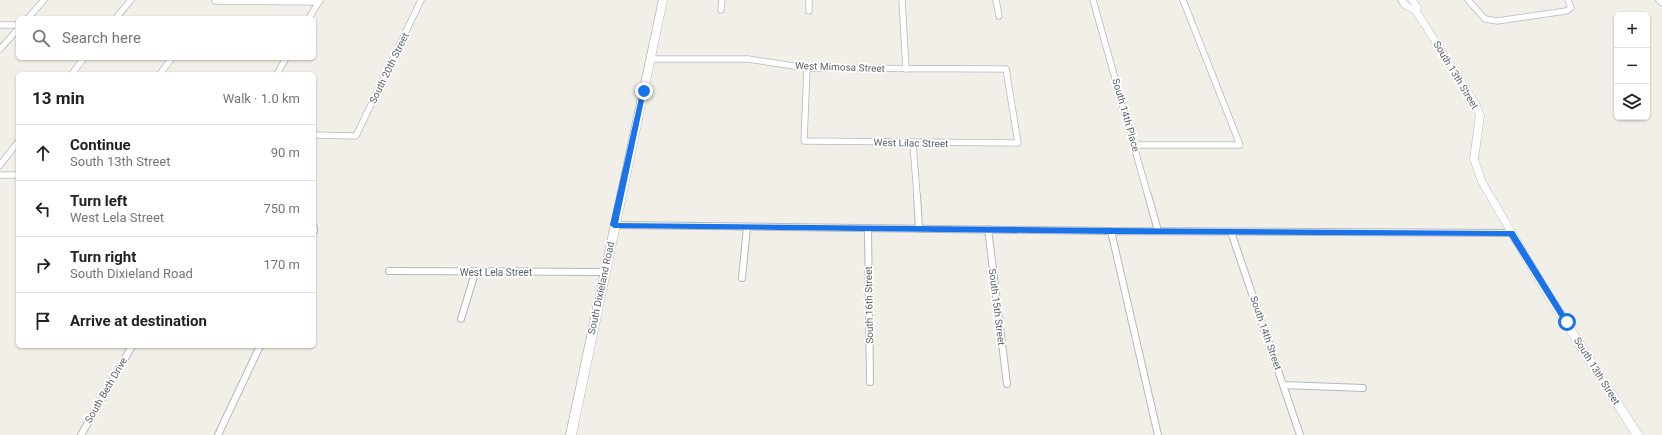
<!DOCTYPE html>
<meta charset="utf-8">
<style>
body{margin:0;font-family:Roboto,sans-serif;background:#f2f2f2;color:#222}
.controls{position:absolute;right:12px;top:12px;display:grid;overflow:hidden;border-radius:6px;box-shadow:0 1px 3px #0004}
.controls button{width:36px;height:36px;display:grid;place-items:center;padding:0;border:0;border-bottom:1px solid #e0e0e0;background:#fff;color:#222;font:20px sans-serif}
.stop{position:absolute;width:12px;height:12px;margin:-9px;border:3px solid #1a73e8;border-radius:50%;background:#fff}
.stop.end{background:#1a73e8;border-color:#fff;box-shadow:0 1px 4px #0008}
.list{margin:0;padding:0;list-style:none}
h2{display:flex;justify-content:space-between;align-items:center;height:52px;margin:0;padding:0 16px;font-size:17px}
h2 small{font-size:13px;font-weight:400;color:#767676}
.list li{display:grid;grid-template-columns:26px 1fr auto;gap:12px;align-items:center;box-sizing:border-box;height:56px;padding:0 16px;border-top:1px solid #e0e0e0}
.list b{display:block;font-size:15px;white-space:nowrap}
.list p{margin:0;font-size:13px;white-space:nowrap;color:#767676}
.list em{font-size:13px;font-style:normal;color:#767676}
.icon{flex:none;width:22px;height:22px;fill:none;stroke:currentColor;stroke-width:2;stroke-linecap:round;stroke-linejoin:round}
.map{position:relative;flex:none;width:1662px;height:435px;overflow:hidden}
.search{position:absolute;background:#fff;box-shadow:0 1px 3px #0004;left:16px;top:16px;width:300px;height:44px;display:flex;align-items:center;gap:10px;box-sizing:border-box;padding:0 14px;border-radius:6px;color:#767676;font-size:15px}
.panel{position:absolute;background:#fff;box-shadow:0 1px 3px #0004;left:16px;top:72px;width:300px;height:276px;border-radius:6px}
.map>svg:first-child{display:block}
</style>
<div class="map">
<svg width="1662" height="435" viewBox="0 0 1662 435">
<rect width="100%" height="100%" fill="#f1efe8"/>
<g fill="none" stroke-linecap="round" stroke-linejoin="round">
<!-- street-far1 casing -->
<g stroke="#b5b8bc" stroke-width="7">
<path id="street-far1" d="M809 0V11
M902 0 906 69
M996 0 999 16
M1093 0 1148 196
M1468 0 1485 19 1497 21 1566 11 1571 8 1568 0
M1659 0 1662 3
M215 1 319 2
M721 10 722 0
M28 18 44 0
M116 18 131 0
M309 18 320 0
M0 25H18
M0 49 18 29
M650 59H748L807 68
M807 68 1006 69 1018 143 804 141Z
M72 74 84 58
M160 74 172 58
M277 74 286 58
M314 135 356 136 421 0
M913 143 917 196
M1134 145H1240L1183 0
M0 165 18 142
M0 175H18"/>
</g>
<!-- street casing -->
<g stroke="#b5b8bc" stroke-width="8">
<path id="street" d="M917 195 919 229
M1148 195 1158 231
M614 225 1111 231 1511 233
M314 228V231
M868 229 870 382
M988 229 1007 384
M1111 231 1158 435
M1231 232 1300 435
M389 271 604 272
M742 278 747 227
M461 319 475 273
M1283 385 1363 388
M81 435 132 346
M218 435 260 346"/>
</g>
<!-- secondary casing -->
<g stroke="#b6babf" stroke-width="1">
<path id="secondary" d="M659 0H667L576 435H566Z
M1398 0H1406L1408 3 1413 6 1408 0H1416L1421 7 1420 11 1479 103 1484 115 1478 159 1486 182 1550 290 1643 435H1632L1544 296 1478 182 1470 159 1476 115 1471 103 1413 13 1402 7Z"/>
</g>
<!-- street-far1 -->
<use href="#street-far1" stroke="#fff" stroke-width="5.5"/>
<!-- street -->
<use href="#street" stroke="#fff" stroke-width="6"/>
<!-- secondary -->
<use href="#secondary" fill="#fff" fill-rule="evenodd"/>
</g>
<!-- route -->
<path fill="#1a73e8" d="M641 89 646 91 618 223 1111 228 1511 231H1514L1570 322 1569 324H1564L1509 236 1111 234 614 228 610 225Z"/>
<g text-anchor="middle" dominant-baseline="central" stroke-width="3.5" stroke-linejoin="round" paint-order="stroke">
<!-- street labels -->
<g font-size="10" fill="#5f6368" stroke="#fff">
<text transform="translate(840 67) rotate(2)">West Mimosa Street</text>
<text transform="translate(389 68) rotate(-64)">South 20th Street</text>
<text transform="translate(1456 75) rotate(59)">South 13th Street</text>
<text transform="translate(1126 115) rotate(74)">South 14th Place</text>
<text transform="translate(911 143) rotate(1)">West Lilac Street</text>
<text x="496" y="272">West Lela Street</text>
<text transform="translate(601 288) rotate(-78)">South Dixieland Road</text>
<text transform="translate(869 305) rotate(-91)">South 16th Street</text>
<text transform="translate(997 307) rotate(83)">South 15th Street</text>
<text transform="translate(1266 333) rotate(71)">South 14th Street</text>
<text transform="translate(1597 371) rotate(58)">South 13th Street</text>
<text transform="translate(106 390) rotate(-60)">South Beth Drive</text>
</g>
</g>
</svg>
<div class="controls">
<button>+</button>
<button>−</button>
<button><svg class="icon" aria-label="layers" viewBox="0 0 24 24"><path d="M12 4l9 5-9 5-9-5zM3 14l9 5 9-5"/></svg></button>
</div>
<div class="stop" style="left:1567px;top:322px"></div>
<div class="stop end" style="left:644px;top:91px"></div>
<div class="search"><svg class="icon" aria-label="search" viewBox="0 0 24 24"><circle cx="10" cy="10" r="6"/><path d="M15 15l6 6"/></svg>Search here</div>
<section class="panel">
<h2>13 min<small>Walk · 1.0 km</small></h2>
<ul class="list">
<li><svg class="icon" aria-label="ahead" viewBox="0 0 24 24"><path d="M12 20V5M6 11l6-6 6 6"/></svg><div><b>Continue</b><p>South 13th Street</p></div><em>90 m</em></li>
<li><svg class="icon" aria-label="left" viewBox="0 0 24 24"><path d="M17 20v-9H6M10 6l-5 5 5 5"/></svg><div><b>Turn left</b><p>West Lela Street</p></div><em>750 m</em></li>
<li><svg class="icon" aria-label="right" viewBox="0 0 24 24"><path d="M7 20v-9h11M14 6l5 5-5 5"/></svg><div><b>Turn right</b><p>South Dixieland Road</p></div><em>170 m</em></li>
<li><svg class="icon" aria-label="arrive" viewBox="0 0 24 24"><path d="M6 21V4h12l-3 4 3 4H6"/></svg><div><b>Arrive at destination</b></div></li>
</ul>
</section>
</div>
